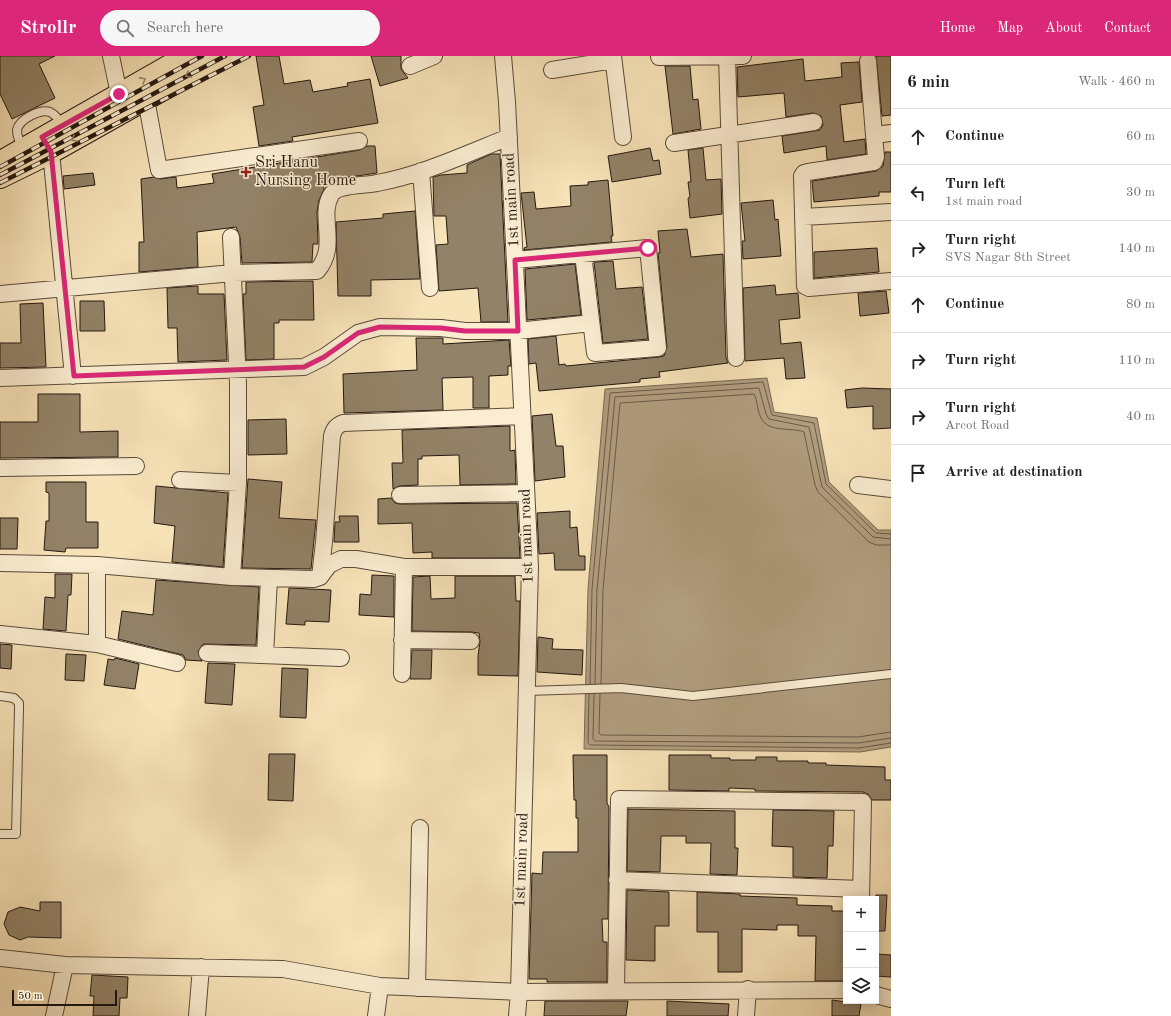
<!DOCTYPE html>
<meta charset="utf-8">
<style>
body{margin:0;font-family:"Old Standard TT",serif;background:#f6f6f6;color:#222}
.controls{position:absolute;right:12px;bottom:12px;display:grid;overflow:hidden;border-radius:0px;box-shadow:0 2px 10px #0003}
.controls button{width:36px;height:36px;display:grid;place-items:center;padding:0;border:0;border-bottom:1px solid #e0e0e0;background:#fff;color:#222;font:20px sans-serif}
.scale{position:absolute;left:12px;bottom:10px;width:105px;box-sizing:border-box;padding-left:4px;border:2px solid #251810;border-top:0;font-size:11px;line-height:14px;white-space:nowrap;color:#251810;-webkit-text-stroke:3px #faedd1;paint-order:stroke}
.stop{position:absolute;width:12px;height:12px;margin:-9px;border:3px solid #db2777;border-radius:50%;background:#fff}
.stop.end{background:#db2777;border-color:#fff;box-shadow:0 1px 4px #0008}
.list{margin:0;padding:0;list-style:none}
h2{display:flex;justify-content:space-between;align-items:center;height:52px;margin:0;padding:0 16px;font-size:17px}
h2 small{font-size:13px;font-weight:400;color:#767676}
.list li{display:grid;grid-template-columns:26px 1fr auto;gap:12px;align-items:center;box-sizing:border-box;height:56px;padding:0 16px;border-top:1px solid #e0e0e0}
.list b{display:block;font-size:15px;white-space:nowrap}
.list p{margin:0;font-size:13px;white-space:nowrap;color:#767676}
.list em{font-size:13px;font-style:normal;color:#767676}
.icon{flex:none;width:22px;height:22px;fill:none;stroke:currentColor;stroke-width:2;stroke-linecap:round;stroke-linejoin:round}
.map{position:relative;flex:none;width:891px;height:960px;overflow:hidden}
header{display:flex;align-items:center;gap:24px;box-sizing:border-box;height:56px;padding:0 20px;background:#db2777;color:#fff}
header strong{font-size:19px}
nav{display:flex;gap:22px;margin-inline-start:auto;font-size:14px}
.search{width:280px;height:36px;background:#f6f6f6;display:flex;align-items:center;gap:10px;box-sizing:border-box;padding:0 14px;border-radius:22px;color:#767676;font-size:15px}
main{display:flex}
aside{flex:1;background:#fff}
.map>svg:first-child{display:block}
</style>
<header>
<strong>Strollr</strong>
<div class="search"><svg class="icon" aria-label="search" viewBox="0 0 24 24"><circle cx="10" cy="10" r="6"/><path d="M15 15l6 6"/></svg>Search here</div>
<nav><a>Home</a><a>Map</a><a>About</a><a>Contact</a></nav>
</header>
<main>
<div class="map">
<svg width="891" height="960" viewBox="0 0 891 960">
<rect width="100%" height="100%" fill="#f7e3b8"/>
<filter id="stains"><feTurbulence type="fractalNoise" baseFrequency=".005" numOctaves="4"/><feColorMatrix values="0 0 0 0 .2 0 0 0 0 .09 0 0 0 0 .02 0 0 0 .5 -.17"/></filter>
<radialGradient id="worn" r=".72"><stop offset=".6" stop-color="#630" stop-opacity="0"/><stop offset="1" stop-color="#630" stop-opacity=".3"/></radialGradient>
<!-- water -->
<path fill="#b09e7f" stroke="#786853" d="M767 322 774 356 817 362 829 426 878 474H891V691L860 696 584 693 588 533 605 333Z"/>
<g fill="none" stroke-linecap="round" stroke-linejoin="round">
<!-- shore -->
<path stroke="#6a5b48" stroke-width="1" d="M590 628 592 533 610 337 763 326 772 359 814 367 826 428 876 477 891 478
M595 628 597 534 615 341 759 332 766 358 769 363 809 371 822 431 873 481 891 483
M601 628 603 534 620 347 754 338C758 345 757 355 761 362 768 377 792 371 804 376L815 429 818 436 869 486 876 489H891
M589 638 588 687 590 689 859 692 891 687
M594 638 593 683 595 685 859 687 891 682
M600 638 599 677 601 679 858 681 891 676"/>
</g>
<!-- building -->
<path fill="#928267" stroke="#251810" d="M0 0H55L39 8 55 42 12 63 0 38Z
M256 0H279L284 28 310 24 313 36 348 30 347 27 370 23 378 67 292 81 293 85 259 90 253 51 264 49Z
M371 0H401V13L408 22 380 30Z
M876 0H891V59L882 60Z
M803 3 805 25 842 21 841 7 859 6 862 46 840 49 844 86 865 83 866 98 827 104 826 90 784 97 782 80 820 74 823 69 821 60 813 57 786 61 784 37 738 41 737 11Z
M665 10H690L693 44 698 43 701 73 673 78Z
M367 90H375L377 117 323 125 324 133 319 144 317 156 318 188H313L312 206 242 207 240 181 236 171 197 176 198 211 139 216V186H144L141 123 154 121 160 123 176 121 177 132 214 127 212 118 360 94Z
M650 92 653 105 659 104 661 118 612 126 608 100Z
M703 92 706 124 721 123 722 158 690 162 688 142 690 141 688 126H691L688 94Z
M885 96H891V136H879V140L814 146 812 125 876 115 883 110Z
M491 98H500L508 266H481L478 232 439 235 436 189 448 188 446 160H434L433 121 441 119 467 117V109Z
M93 117 95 129 64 133 63 120Z
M608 124 613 180H611L612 186 524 194V192L527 191 521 137 534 136 536 153 571 150 570 130 588 129V126Z
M773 144 775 164 778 163 781 200 743 203 742 185H745L741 147Z
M415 155 420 223 371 224V240H338L336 166 383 162V158Z
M687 173 691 201 723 198 726 302 728 307 659 316 660 321 640 323V326L539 335 536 307 529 308 528 283 556 280 559 309 565 308 566 310 659 301 664 300 667 291 658 197H660L658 175Z
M877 192 879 216 814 222V196Z
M613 205 616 233 642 231 648 283 603 287 594 206Z
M575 208 581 259 527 264 525 213Z
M313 225 314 264H279V267H274V303L246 304 243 238H246V226Z
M775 229 776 239 798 237 800 262 779 264 781 288 801 286 805 322 786 323 784 302 745 305 743 232Z
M198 230V238H224L227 304 178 306 177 272H168L167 232Z
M886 235 889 257 860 260 858 237Z
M80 245H104L105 275H80Z
M43 247 46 311 0 312V287H21L20 248Z
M416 282H443V288L509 284 511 310H508V319L489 320V352H473V321L442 322 443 354 344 357 343 318 417 314Z
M862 332 891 333V372L873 373V350L847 352 845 334Z
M38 338H80V376L118 375V401L0 402V366H38Z
M552 358 556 390H563L565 421 535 425 532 360Z
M286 363 287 398 248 399V364Z
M510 370V395L515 394 516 428 460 429 459 399 422 400V403H418V429L399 430 393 433 392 407H403L402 374Z
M248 423 282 426 279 462 316 464 311 513 242 512Z
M46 426H86V466H98V492H66L65 496 44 494 46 465H49V437L46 436Z
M156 430 228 437 223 511 172 506 175 470 154 467Z
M391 442 395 447 400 448 517 447 520 502H432V496L413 497 412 467 378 468V443Z
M570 455V472L577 471 579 500H585V514H555L554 497 539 498 537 457Z
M339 460H358L359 486H334L335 466H340Z
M0 462H18L17 493H0Z
M55 518H72L71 539H68L66 575 43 573 45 541 55 542Z
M372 519 394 520V561L359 559 360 538 371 539Z
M430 520 431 543 455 542V520H515L516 545H520L518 620 478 619V600L480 586 479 577 471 576 412 575 413 521Z
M156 524 259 531 256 589 203 588 198 596 202 605 186 604 183 599 118 583 122 555 153 559Z
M289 532 331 534 329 566 305 565V569L286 568Z
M538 581 553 583 552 593 583 594 582 619 537 616Z
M0 588 12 589 11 613 0 612Z
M412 594H432L431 623H410Z
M66 598 86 599 84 625 65 624Z
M115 602 139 608 135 633 104 629 108 603 114 604Z
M208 607 235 608 232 649 205 647Z
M282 612 308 613 306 662 280 661Z
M269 698H295L293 745 268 744Z
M573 699H607V747L609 751 608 863H602L603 886H607V926H547V923H529L532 817 542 818 543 796H578V762H576V744H574Z
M669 699H711V702H730V704H756V701H777V705H808V707H826V709L885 711V724H891V744H872L868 738 863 736 755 735V733L729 732V735L669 734Z
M628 753 735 755V792H738L737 819 710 818 711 787H686V780H661L660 816 627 815Z
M773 754 834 755 833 790H828L827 822 793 821V791L772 790Z
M627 834 669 836V870H655V905L626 904Z
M697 836 740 838V840L797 842V849L832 850V855H846V925H815L816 880H798V869H777V874L742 873V916H718V876H697Z
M876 839H887L885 875H876Z
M40 846H61V882L28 881 20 884 9 879 4 868 8 856 20 851 40 855Z
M876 898 891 899V921L876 920Z
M92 919 128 921 127 942H120L119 960H93L94 940H90Z
M832 944 861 948 859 960H832Z
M545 945H628L626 960H544Z
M667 945 729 948 728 960H667Z"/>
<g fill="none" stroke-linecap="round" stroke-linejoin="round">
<!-- service casing -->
<g stroke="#5a4b3a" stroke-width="10">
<path id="service" d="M224 0 233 3 241 0
M23 92C20 87 17 80 17 74 19 63 40 53 50 56 56 59 60 65 63 70
M527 635 621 632 693 640 891 618
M0 640 14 642 19 647V653L16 778H0"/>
</g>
<!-- minor casing -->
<g stroke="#5a4b3a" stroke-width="18">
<path id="minor" d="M111 0 119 38
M503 0 507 46 530 511 519 936 517 960
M613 0 623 81
M727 0 736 302
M659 1 743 0
M868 5 874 79
M410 10 434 0
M552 14 613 4
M146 43 159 114 359 85
M891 77 874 79 876 101 874 106 808 116 804 117 802 120 805 230 809 232 891 225
M674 87 814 66
M46 88 51 96 73 320
M421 115 430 232
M803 161 891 156
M231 181 238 327V427L232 521
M515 204 648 192 658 292 595 297 583 198
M0 238 233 217 317 215C339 190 318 161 331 139 337 128 365 130 377 127 422 119 466 98 509 81
M0 322 304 311 324 301 358 277 380 271 441 272 465 275H518L591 267
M0 412 136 410
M180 424 238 427
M858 429 891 433
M400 439 526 437
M0 507 97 509 232 521 314 523 320 521 329 509 341 503H356L404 511H530
M97 509V588L177 607
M320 521 324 486 332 380C334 373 336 370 343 367L522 360
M0 578 97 588
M402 584 471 585
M207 597 341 602
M265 599 269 523
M402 618 404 511
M617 824 861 833
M0 902 65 909 283 913 380 930 519 936 846 934
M417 932 420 772
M616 934 619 743 863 746 861 843
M876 939 891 943
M54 960 65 909
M197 960 201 911
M376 960 380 930
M746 960 748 933"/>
</g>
<!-- primary casing -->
<g stroke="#251810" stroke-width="24">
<path id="primary" d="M1 106 187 0
M0 121 51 96 222 0"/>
</g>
<!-- service -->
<use href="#service" stroke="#faedd1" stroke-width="8"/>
<!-- minor -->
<use href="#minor" stroke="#faedd1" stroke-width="16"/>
<!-- primary -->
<use href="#primary" stroke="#f7e3b8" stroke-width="22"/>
<!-- rail casing -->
<g stroke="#251810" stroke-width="4.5">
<path id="rail" d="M0 111 202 0
M0 119 225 0
M0 127 249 0"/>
</g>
<!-- rail -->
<use href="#rail" stroke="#faedd1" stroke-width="3" stroke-dasharray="9" stroke-linecap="butt"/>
</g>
<!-- one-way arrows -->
<defs><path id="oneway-chevron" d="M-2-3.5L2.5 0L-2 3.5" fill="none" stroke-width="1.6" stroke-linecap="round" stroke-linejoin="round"/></defs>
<g stroke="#98886c">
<use href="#oneway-chevron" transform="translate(188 19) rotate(150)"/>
<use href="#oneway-chevron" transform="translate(143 24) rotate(-29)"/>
<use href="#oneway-chevron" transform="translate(74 83) rotate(151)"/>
</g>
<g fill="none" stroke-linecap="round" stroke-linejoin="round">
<!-- route -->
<path stroke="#db2777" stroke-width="5" d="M119 38 42 81 51 96 74 320 304 311 324 301 358 277 380 271 441 272 465 275H518L515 204 648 192"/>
</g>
<!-- markers -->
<path fill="#8f2418" stroke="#faedd1" stroke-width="1.5" d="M244 110h4v4h4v4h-4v4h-4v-4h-4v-4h4z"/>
<g text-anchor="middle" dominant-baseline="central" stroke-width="3" stroke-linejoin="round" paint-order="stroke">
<!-- poi labels -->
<g font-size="16" fill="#251810" stroke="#faedd1" text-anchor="start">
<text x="255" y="107">Sri Hanu<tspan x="255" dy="18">Nursing Home</tspan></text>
</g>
<!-- street labels -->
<g font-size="16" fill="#251810" stroke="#faedd1">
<text transform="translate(512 144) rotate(-93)">1st main road</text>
<text transform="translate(527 480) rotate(-92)">1st main road</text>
<text transform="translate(522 804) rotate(-88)">1st main road</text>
</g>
</g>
<rect width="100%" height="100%" filter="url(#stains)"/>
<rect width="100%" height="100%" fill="url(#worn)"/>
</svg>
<div class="controls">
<button>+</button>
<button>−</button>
<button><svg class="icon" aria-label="layers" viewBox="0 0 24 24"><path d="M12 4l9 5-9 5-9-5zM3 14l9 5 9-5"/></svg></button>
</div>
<div class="scale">50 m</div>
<div class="stop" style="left:648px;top:192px"></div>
<div class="stop end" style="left:119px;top:38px"></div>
</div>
<aside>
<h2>6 min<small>Walk · 460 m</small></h2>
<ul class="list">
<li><svg class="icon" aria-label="ahead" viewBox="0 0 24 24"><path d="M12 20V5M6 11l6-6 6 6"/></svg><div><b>Continue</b></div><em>60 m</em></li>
<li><svg class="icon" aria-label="left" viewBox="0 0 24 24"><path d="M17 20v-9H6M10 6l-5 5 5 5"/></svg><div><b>Turn left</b><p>1st main road</p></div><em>30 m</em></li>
<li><svg class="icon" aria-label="right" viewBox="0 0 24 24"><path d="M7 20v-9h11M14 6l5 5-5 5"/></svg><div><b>Turn right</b><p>SVS Nagar 8th Street</p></div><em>140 m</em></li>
<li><svg class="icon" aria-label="ahead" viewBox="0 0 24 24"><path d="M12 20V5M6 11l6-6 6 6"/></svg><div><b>Continue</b></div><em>80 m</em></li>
<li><svg class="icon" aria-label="right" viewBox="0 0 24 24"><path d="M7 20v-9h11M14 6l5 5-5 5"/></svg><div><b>Turn right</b></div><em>110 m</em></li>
<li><svg class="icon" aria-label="right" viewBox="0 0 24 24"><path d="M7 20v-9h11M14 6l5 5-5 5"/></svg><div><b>Turn right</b><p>Arcot Road</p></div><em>40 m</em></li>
<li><svg class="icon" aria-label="arrive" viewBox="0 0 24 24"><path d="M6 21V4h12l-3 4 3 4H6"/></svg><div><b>Arrive at destination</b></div></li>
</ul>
</aside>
</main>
